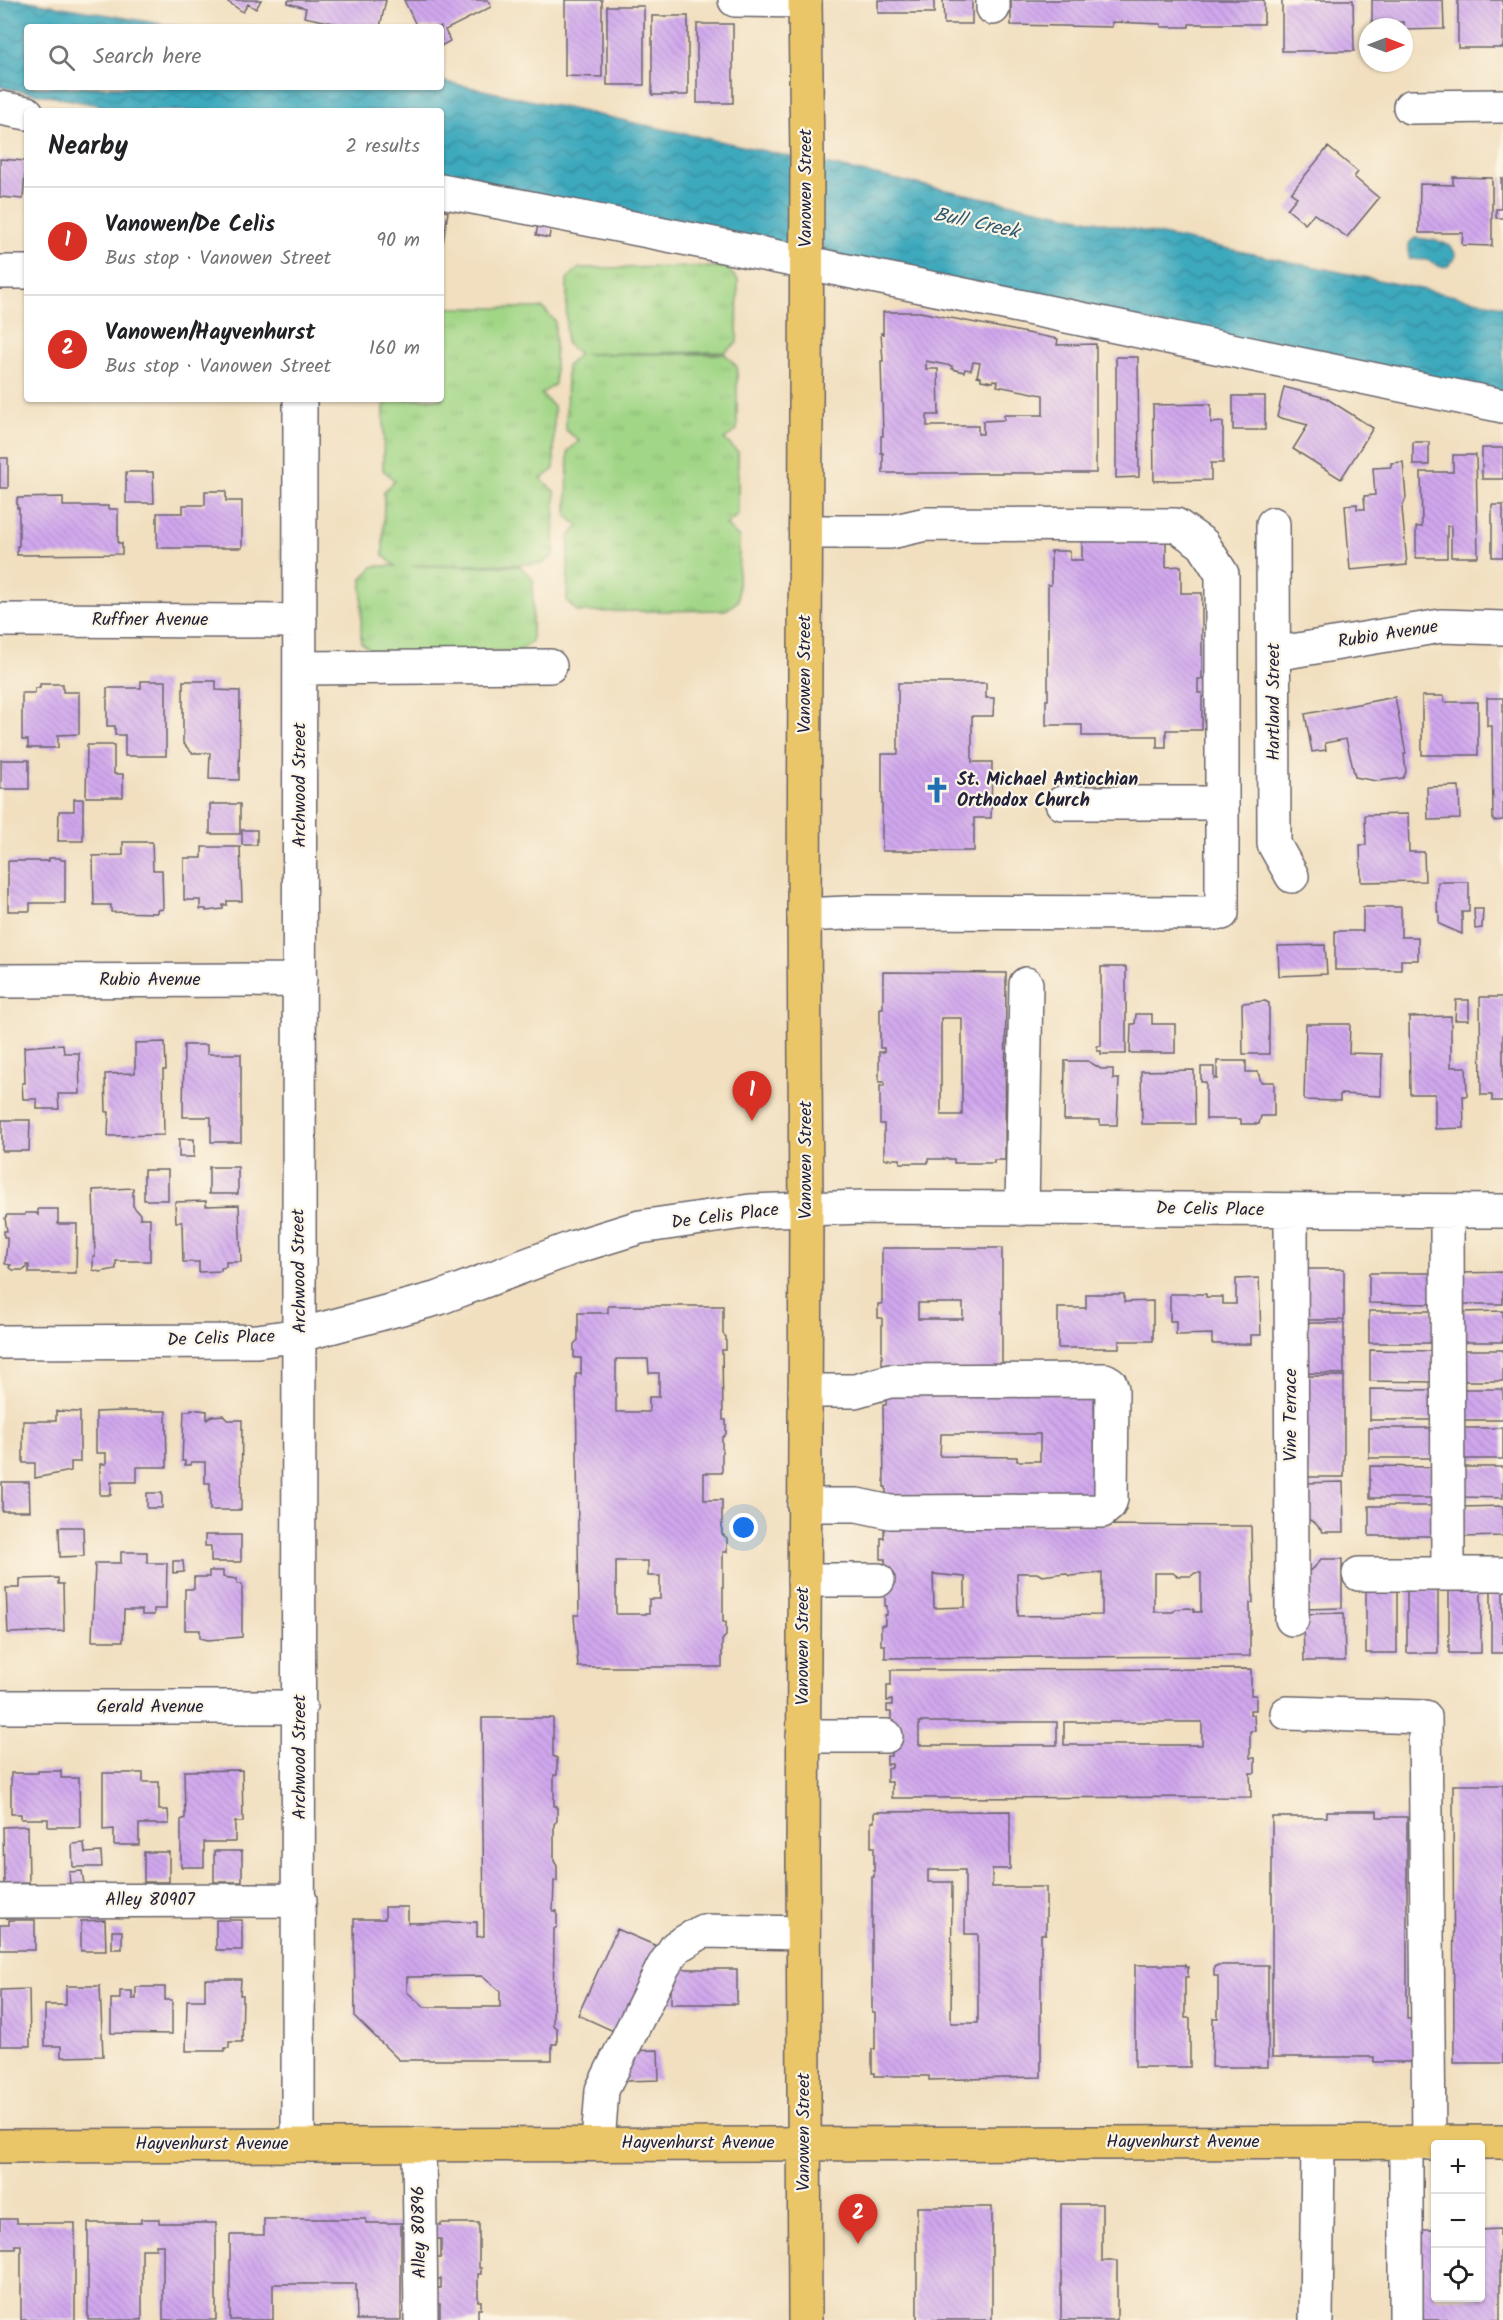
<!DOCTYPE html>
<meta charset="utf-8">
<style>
body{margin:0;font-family:Kalam,sans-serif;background:#f2f2f2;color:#202124}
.controls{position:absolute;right:18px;bottom:18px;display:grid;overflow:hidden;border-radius:6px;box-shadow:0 2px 4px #0004}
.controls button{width:54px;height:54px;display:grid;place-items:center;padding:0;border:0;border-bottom:2px solid #e0e0e0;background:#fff;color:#202124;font:30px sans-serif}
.compass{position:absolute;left:1359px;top:18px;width:54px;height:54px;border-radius:50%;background:#fff;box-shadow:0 2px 4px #0004;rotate:90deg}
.you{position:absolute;left:744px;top:1528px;width:21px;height:21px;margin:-15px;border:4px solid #fff;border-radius:50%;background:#1a73e8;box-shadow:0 0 0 9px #1a73e833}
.badge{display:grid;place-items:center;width:39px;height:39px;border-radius:50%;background:#d93025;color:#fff;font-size:20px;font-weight:700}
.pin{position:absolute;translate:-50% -50px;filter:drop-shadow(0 2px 3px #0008)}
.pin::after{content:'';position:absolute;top:32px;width:21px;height:18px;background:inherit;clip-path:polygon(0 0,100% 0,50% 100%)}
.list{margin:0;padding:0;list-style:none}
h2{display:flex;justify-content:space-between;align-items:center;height:78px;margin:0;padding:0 24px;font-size:26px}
h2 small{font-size:20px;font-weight:400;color:#757577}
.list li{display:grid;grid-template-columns:39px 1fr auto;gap:18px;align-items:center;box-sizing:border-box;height:108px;padding:0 24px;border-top:2px solid #e0e0e0}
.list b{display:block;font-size:22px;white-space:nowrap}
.list p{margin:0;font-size:20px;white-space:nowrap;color:#757577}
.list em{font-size:20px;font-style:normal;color:#757577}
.icon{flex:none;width:33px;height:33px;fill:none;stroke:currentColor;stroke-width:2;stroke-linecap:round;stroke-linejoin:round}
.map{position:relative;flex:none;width:1503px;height:2320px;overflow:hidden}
.search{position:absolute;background:#fff;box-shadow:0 2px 4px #0004;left:24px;top:24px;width:420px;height:66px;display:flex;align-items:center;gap:15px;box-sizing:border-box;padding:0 21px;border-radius:6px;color:#757577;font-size:22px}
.panel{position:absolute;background:#fff;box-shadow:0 2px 4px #0004;left:24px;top:108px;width:420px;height:294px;border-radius:6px}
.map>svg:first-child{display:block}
</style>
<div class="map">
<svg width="1503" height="2320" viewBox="0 0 1503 2320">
<defs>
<pattern id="park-tufts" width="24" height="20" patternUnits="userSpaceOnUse" patternTransform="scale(1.5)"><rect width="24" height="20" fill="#a1d686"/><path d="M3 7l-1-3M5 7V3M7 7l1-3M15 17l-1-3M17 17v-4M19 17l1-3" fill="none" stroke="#8ab775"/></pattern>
<pattern id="water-waves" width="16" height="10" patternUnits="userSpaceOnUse" patternTransform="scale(1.5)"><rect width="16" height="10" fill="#3da9bd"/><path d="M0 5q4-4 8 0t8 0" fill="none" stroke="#33899b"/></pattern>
<pattern id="building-back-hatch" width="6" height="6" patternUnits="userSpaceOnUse" patternTransform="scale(1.5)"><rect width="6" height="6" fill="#d0a7ed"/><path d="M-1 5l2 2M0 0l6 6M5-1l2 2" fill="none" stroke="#b28fcc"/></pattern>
</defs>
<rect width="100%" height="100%" fill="#fcf5e5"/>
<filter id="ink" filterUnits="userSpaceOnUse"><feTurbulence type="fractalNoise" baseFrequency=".0167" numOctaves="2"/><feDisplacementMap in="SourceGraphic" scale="12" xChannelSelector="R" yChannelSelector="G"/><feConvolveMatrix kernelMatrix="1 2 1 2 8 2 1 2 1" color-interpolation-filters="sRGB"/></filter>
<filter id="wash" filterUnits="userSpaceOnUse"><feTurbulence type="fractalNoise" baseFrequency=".008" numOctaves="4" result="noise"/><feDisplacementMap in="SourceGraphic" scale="24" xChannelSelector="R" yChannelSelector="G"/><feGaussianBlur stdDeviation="1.35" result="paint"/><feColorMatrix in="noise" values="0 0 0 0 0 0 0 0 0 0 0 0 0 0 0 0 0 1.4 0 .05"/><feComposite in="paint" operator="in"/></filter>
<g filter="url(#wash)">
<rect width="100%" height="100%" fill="#f1dfbf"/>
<!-- park -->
<path fill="url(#park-tufts)" stroke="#627c60" stroke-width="1.5" d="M726 267 738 280 737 343 725 352 584 354H725L737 367V430L724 439 738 452V515L726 525 739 538 738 601 726 610 578 612 567 601 569 537 579 526 567 516 568 451 579 441 566 430 567 366 579 354 566 343 567 279 579 268Z
M441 308H543L555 321V384L541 394 554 407V469L541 479 555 492 554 555 542 564 412 566H520L533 579 532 641 520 651 372 652 361 642 362 578 374 566H395L383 555 384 491 395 481 383 470 384 406 391 399H441Z"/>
<!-- water -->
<path fill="url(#water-waves)" stroke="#30667c" stroke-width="1.5" d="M0 0H21L179 27H27V87H441V81L917 184 1503 306V396L441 174V111H130L0 87Z
M1415 238C1430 240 1452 240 1456 256L1448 266 1441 267 1427 260 1410 259C1407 250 1406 244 1415 238Z"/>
<g id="blocks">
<!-- building -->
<path fill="url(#building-back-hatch)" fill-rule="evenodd" d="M229 0H261L256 9 248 4 243 12 228 2Z
M289 0H386L380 27H353L304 17 306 8 287 3Z
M404 0H488L491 7 445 30 450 41 441 46V27H417Z
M565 0H602V77L565 76Z
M878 0H934V13H878Z
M943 0H972V24H944Z
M1011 0H1264V24H1189V27H1161V24L1112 22V27L1011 25Z
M1282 0H1353L1354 51H1282Z
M1372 0H1443L1444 29 1404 30V22L1372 23Z
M1458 0H1503V48H1458Z
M607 6H644V85H607Z
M652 16H688V95H652Z
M697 24H733V103H697Z
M1328 147 1358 172 1354 177 1379 198 1347 237 1314 214 1305 224 1287 209 1297 197 1291 193Z
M0 159 26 161 23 199 0 197Z
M1453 177 1492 178V246L1462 245 1463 233H1419L1420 184 1453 185Z
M1501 178H1503V218H1496V209H1501Z
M441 210 448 212 442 249H441Z
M538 224 551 226 549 238 536 235Z
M883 312H920L1058 339 1057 345 1096 344V473H883V453H881V436H883L881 361H883L881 333 883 334ZM926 361 952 366V369L964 372 965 369 971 370 973 362 980 363 977 376 981 377V380L993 382V380L998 381 997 386 1043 395V415H1004V420L983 421V434H978V426H927V415H939L938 369H926Z
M1116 357H1138L1139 477 1116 478Z
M1284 387 1326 398 1373 428 1341 479 1293 449 1308 425 1277 417Z
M1233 396H1265V430H1233Z
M1211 404V423L1223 422V463H1211V480L1154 481 1153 405Z
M1413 442H1429V465H1413Z
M1482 448H1503V479H1482Z
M1453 455H1476L1478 557H1451V526H1447V558H1416V527H1422L1421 472H1453Z
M0 458H8V488H0Z
M1403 462 1406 498 1402 508 1407 565 1350 570 1345 505 1357 504V509H1365L1364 496 1375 495 1373 468 1391 467V463Z
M126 472H153L154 503H126Z
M205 491H226V501H242V548H157V513H183V505H205Z
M63 497V506H108V509H118V543H122V554L17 555V546H19V508H17V498Z
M1492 505H1503V557H1492Z
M1082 535H1166V567L1181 566V593H1202V679H1198V693H1202V730H1166V748H1157V736H1082V725H1046V700H1048V585H1051V551H1070V560H1082Z
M141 681H166V756H125V735H115V726H107V688H141Z
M183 681H216V690L240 691 239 780 209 779 210 753H192L183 743Z
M898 683H986V698H994L993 716H972V762H992L991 818H974V851H882V754H898Z
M40 684H63V692H79V734L58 735V748H28V740H22V693H35V688H40Z
M1422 696H1444V702H1478V755H1422Z
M1395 697 1406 754H1404L1406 772 1403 778 1377 781 1355 777 1346 739 1325 743 1326 750 1312 752 1305 714Z
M1487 698H1503V820L1493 821 1492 726H1487Z
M87 745H114V774H123V797H86Z
M1 760H29V789H1Z
M1459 786 1460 819 1428 820 1427 787Z
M74 799H83V841H58L59 811H74Z
M210 804H240V834H210Z
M1408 814 1409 852H1424L1425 881 1361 882 1360 845H1366L1365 815Z
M242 830H257V845H242Z
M123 842H152L153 870H162L163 909 157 910V913L111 912V905H94L93 856 123 855Z
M202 847H240L242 901H227V905H223V909L206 911V909H200V900H184V858H202Z
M49 858H60L61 860H65V903H30V911H8V861H49Z
M1438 882H1469V912H1462V934L1439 924V912H1437Z
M1363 907H1401V937H1418V960H1401V970H1335V931H1363Z
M1474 909H1483L1482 928 1475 929Z
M1325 945 1327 974 1279 976 1278 946Z
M1101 967H1126V1054H1101V1051H1097V1046H1101Z
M883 972 1006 973 1005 1160H994V1163H954V1159H928V1163H900V1159H884V1124H880V1086H884V1082H879V1052H884V1048H880V1008H883ZM941 1018H962V1115H941Z
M1480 997H1503V1101H1492V1095H1481Z
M1456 1000H1469V1020H1455Z
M1265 1001 1269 1003V1054H1243L1242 1003Z
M1136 1014H1152V1024H1175V1053H1130L1131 1024H1135Z
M1451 1016V1067H1466L1467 1096H1463L1464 1128 1435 1129V1094H1410L1409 1017Z
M1306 1024H1350L1349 1053 1382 1054 1381 1096 1340 1094V1101L1304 1100Z
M165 1042 166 1070H163L164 1135 108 1136 109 1112H106L105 1074 135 1073V1043Z
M63 1044 64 1053H79L80 1094H58L59 1109H37V1099H23L22 1083H25L24 1047Z
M184 1045H207V1054H241V1142H211V1117H183Z
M1065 1061H1088L1101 1069H1113V1079H1119L1117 1125H1100V1120H1064Z
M1217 1061H1246V1072H1258L1261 1082H1274V1116H1261L1259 1124H1241V1119H1206V1082H1201V1067H1214V1079H1217Z
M1194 1070 1195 1124H1142L1141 1071Z
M2 1120H30L29 1151H2Z
M179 1139H194V1157H179Z
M209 1167H238V1194H209Z
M144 1170H168V1200H144Z
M133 1188V1206L140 1214V1218H150V1261H116V1269L100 1272 93 1270V1256H95L93 1190Z
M206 1201V1206L239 1205 241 1262H226V1267L221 1268V1271L199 1272V1262H183L182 1222H176L175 1202Z
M38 1209H58V1224H77L76 1273H29V1265H26L27 1267 24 1270H13L9 1267 11 1265 5 1264 7 1243V1237H4V1231H7L5 1218 7 1215H25V1213H36L38 1215Z
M882 1248H1002V1374H882V1318H878V1304H882ZM918 1303H963V1319H918Z
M1304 1269H1344V1320H1304Z
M1503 1272V1304H1462V1273Z
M1369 1273H1433V1304L1369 1303Z
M1259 1278 1261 1335H1251V1344H1212V1334L1176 1335V1321H1170V1294H1206V1297H1223V1304H1236V1279Z
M1086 1294H1124V1302L1153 1301V1341H1119V1348H1058V1308H1086Z
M608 1306H723V1334L726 1337V1350H722L723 1420H726V1434L722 1438V1473H704V1500H722V1534L727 1538V1552H723V1622H726V1636L722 1640V1667H578L574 1615H579L576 1374H581V1358H574V1344L578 1340V1313H608ZM616 1359H648L649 1373H659V1397H649V1412H616ZM616 1561H648V1576H660V1599H649V1614H616Z
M1369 1311H1433V1343H1369Z
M1503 1311V1342H1462V1312Z
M1304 1323H1344V1374L1303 1373Z
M1370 1350 1433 1351V1382L1370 1381Z
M1462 1350H1503V1381H1462Z
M1304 1376H1344V1477H1304Z
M1094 1387 1095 1506 886 1503V1487H884L883 1405H886V1388ZM941 1434H1040V1461H1017V1457L940 1456Z
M1370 1389 1433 1390V1420H1370Z
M1462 1389H1503V1420H1462Z
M191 1409 207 1411V1420L212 1416 223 1415 227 1420H242L241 1510H210V1483H205V1462H191V1465H185V1461H182L184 1411H191Z
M56 1411 80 1412V1462H71V1471L35 1478V1463H23V1421H56Z
M123 1411H166L167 1467H137V1482H111V1495H100V1464H106V1453H96V1412Z
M1369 1428H1434V1458H1369Z
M1461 1428H1503V1459H1461Z
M1370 1466 1433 1467V1498H1370Z
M1462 1467H1503V1498L1462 1497Z
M2 1482H29L30 1511H2Z
M1343 1482 1344 1532H1323L1315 1523 1305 1517 1304 1483Z
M147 1493H162V1508H147Z
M1369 1506H1432V1536H1369Z
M1503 1506V1536L1462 1537V1507Z
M1095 1525 1251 1526 1253 1603H1250V1656L885 1658V1645H881V1625H885V1615H887V1606H885V1559H881V1538H884V1526ZM1017 1573H1037L1042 1576 1065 1573 1070 1576 1102 1573V1615L1018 1616ZM1154 1573H1173L1177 1576H1191L1195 1573H1201V1612H1194V1609L1189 1608 1176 1609 1173 1612H1154ZM933 1574 965 1577V1607L934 1608Z
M59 1527H83L84 1556 60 1557Z
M205 1535H241V1562H211V1546H205Z
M121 1552H147V1563H167L166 1609H154V1615H142V1610H124L123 1641H92L95 1563H121Z
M1321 1559H1342V1608L1304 1609V1574L1314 1568Z
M173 1561H183L184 1572 173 1573Z
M209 1571H223V1577L237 1579V1584H242V1637L208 1640 200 1638V1630H185V1589H194V1577H209Z
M58 1578V1584H63L64 1631 8 1633 6 1588H20V1579Z
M1491 1589H1503V1653H1491Z
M1366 1590H1397V1653H1366Z
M1407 1590H1438V1653H1407Z
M1449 1590H1481V1653H1449Z
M1344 1613 1345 1661H1304L1303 1614Z
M1251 1669V1695H1256V1710H1250V1715H1254L1255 1731H1250V1758H1255V1773H1250L1251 1797 892 1798V1782H887V1768H892V1764H887V1756H891V1712H887V1705H892V1700L887 1701V1685H891V1670ZM919 1722H1057V1745H919ZM1064 1722H1202V1745H1064Z
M482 1718H553V1756L557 1758V1775H554V1806H557V1821L554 1824V1861L557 1866V1881H554L553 1911H557V1927L554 1929 553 2025 557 2029V2044H552V2060H399L355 2017 354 1919H385V1907H408V1923L477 1922V1937L484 1936ZM483 1976 500 1991V2007H424L407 1992V1977Z
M242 1770 243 1822H235V1842H204V1867H181V1820L185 1818 184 1771Z
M38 1771H61V1778H79L80 1827H48V1819H21V1814H11V1773H38Z
M103 1773H143V1782H159V1810H168L169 1824H139V1845H114V1829L103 1830Z
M1453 1785H1503V2063H1454Z
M1010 1811V1869H992V1887H1046V1934H1041V2077L929 2080V2076H875V2073H872V2049H875V2012H872V1877H874V1847H871V1822H874V1812ZM928 1870H965V1934H978V2023H951L952 1882H928Z
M1327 1811H1377V1817H1407V2019H1413V2062H1374V2057H1272V1817H1327Z
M28 1826 29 1883 4 1884 3 1827Z
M84 1843 85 1853 101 1852 102 1867H73L72 1844Z
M214 1851H242V1882H214Z
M144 1852H169V1882H144Z
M82 1871 84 1884 70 1885 69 1872Z
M9 1920H35V1950H0V1925H9Z
M105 1920 106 1951H81V1921Z
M216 1920H242V1950H216Z
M617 1929 659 1947 620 2034 578 2015Z
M112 1931H122V1949H112Z
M1135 1965H1185V1967H1188V1977H1185V2018H1190V2067H1135Z
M1218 1965H1268V2067H1212L1213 2018H1218V1976H1214V1967Z
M671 1969H737V2004H671Z
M205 1979H241L240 1995H243L242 2042H229V2048H225V2051H186L187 2000H205Z
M66 1986H100L103 2056 61 2057V2046H45V2005H66Z
M136 1987H165V2000H172V2034L111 2033V1999H120V1991H132V1999H136Z
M29 1989 30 2046H0V1990Z
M658 2050 659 2080 625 2081 624 2051Z
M1061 2204H1102V2261H1117V2320H1061Z
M917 2207H992V2320H917Z
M0 2219H17V2223H75V2320H21V2245H15V2249H0Z
M141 2219H159V2223H216V2320H163V2245H156V2249H142V2320H88V2223H141Z
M264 2219H366V2223H401V2320H357L356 2284H273V2320H230V2235H264Z
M441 2223H479V2268H481V2274H478V2301H481V2309H478V2320H440V2304H436L437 2288H441V2279H437V2258H441V2239H436V2225H441Z
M1500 2229V2320H1412L1415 2230H1436V2298H1480V2230Z"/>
</g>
</g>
<g filter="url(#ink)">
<use href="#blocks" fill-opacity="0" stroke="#6a6469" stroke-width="1.5"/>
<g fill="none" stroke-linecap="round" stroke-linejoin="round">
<!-- minor casing -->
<g stroke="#6a6469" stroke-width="36">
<path id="minor" d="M735 0 805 1
M993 8V0
M1410 107 1503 106
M0 108 27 113
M441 191C796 258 1149 334 1503 406
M0 272H27
M1273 524 1274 844 1292 876
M0 620 300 621
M1274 654 1441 626 1503 628
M300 668 550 666
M1062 803H1222
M804 915 867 912 1222 913V574L1203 544 1176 525 926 524 891 532H806
M0 981 300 980
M1022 1209 1026 984
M1291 1211 1292 1619
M1447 1211 1448 1574
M0 1342 257 1341 300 1335 439 1298 572 1248 640 1227 750 1211 863 1207 1503 1211
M804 1505H857L890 1512 1102 1511 1109 1505 1111 1499 1112 1389 1110 1383 1105 1380 890 1381 855 1391H805
M1359 1574H1503
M804 1580H878
M0 1707H300
M1287 1713 1425 1717 1429 2143
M803 1736H886
M0 1901 300 1900
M598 2143 602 2090 663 1967 676 1947 703 1931 803 1933
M1406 2143V2320
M298 2144 300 399
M419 2144 421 2320
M1316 2320 1318 2143"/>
</g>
<!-- major casing -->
<g stroke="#6a6469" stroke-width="36">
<path id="major" d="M805 0 807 157 804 915 806 1209 803 1860 805 2320
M0 2146 1503 2142"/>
</g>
<!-- minor -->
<use href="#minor" stroke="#fff" stroke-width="33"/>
<!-- major -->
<use href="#major" stroke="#ebc669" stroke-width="33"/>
</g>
</g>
<!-- icons -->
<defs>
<g id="church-bare" transform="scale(2.07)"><path d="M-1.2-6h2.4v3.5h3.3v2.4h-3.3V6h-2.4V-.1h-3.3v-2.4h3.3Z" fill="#1f6fb2" stroke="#fcf5e5" stroke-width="2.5" paint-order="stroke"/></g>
</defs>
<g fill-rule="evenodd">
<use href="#church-bare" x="937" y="790"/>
</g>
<g text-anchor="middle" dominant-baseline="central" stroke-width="4.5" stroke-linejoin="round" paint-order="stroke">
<!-- street labels -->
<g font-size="18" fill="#22223b" stroke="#fcf5e5">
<text transform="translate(806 188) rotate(-90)">Vanowen Street</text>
<text x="150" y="620">Ruffner Avenue</text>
<text transform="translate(1388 635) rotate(-9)">Rubio Avenue</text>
<text transform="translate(805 674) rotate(-90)">Vanowen Street</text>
<text transform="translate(1274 702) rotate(-90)">Hartland Street</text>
<text transform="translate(300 785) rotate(-90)">Archwood Street</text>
<text x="150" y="980">Rubio Avenue</text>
<text transform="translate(806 1160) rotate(-90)">Vanowen Street</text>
<text transform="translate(1210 1210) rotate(1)">De Celis Place</text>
<text transform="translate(725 1217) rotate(-7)">De Celis Place</text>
<text transform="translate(300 1271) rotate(-91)">Archwood Street</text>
<text transform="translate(221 1339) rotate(-2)">De Celis Place</text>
<text transform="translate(1291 1415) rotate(-90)">Vine Terrace</text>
<text transform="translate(803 1646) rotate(-90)">Vanowen Street</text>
<text x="150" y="1707">Gerald Avenue</text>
<text transform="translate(300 1757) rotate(-90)">Archwood Street</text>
<text x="150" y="1900">Alley 80907</text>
<text transform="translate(804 2132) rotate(-90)">Vanowen Street</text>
<text x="1183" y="2142">Hayvenhurst Avenue</text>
<text x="698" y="2143">Hayvenhurst Avenue</text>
<text x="212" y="2144">Hayvenhurst Avenue</text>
<text transform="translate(420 2232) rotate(-91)">Alley 80896</text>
</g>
<!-- poi labels -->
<g font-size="18" font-weight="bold" fill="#22223b" stroke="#fcf5e5" text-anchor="start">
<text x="957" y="780">St. Michael Antiochian<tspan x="957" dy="21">Orthodox Church</tspan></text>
</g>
<!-- water labels -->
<g font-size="20" font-style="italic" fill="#2d586f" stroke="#fcf5e5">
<text transform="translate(976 224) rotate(12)">Bull Creek</text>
</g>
</g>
</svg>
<div class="controls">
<button>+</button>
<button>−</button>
<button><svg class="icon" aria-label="locate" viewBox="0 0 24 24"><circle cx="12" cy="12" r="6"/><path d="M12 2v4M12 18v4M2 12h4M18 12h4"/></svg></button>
</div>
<svg class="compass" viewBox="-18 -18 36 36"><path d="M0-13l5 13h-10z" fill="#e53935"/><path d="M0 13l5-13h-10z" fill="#757577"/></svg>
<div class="you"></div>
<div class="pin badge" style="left:752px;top:1121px">1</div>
<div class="pin badge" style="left:858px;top:2244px">2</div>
<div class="search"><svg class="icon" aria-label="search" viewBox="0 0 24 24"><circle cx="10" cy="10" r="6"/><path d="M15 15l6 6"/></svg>Search here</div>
<section class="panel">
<h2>Nearby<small>2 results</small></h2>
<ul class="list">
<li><span class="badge">1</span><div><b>Vanowen/De Celis</b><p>Bus stop · Vanowen Street</p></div><em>90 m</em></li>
<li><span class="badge">2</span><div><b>Vanowen/Hayvenhurst</b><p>Bus stop · Vanowen Street</p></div><em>160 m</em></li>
</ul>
</section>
</div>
